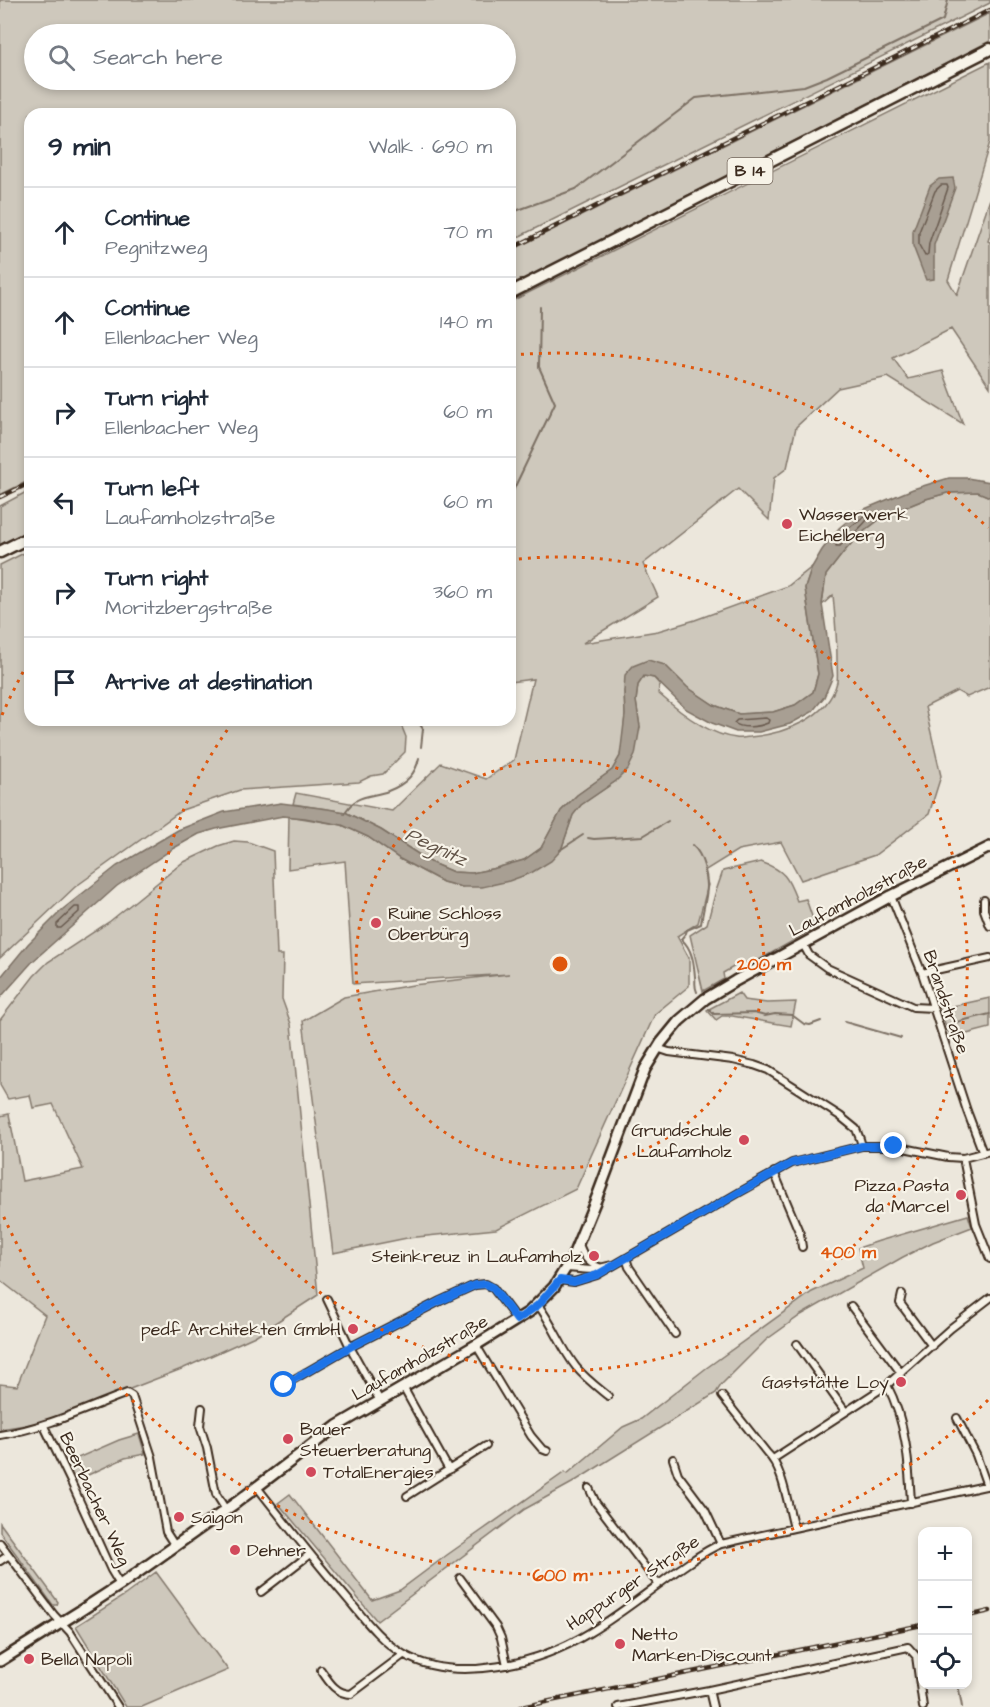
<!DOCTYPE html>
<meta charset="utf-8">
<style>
body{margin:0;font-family:"Architects Daughter",sans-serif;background:#f6f6f7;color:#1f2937}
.controls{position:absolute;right:18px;bottom:18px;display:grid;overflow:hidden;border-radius:12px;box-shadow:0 3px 9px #0003}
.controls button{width:54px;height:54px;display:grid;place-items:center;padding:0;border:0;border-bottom:2px solid #e0e1e3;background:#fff;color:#1f2937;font:30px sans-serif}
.stop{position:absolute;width:18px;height:18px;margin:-14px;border:4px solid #1a73e8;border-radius:50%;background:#fff}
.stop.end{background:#1a73e8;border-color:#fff;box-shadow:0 2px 6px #0008}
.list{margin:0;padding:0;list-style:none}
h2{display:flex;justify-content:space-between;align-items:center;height:78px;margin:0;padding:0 24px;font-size:26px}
h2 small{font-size:20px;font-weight:400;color:#747a83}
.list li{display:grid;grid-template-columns:39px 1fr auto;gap:18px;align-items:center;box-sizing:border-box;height:90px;padding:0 24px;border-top:2px solid #e0e1e3}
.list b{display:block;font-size:22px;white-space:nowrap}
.list p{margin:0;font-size:20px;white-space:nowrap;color:#747a83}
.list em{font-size:20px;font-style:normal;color:#747a83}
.icon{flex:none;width:33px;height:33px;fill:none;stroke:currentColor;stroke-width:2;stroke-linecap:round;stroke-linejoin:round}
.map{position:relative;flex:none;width:990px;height:1707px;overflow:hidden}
.search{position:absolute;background:#fff;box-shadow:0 3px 9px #0003;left:24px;top:24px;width:492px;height:66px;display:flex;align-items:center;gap:15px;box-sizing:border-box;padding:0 21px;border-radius:33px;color:#747a83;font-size:22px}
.panel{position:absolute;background:#fff;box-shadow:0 3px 9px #0003;left:24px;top:108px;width:492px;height:618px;border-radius:18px}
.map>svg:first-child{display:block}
</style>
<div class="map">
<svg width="990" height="1707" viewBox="0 0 990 1707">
<rect width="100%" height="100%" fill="#ece7dc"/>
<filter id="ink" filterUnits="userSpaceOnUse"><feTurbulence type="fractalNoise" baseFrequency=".0167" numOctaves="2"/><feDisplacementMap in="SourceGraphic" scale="12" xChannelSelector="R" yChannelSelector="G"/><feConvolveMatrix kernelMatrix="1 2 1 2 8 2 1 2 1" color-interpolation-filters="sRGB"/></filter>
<g filter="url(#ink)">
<!-- green -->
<path fill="#cec8bc" stroke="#84796d" stroke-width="1.5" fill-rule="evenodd" d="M0 0H990V3L510 241V114H30V480L0 495ZM34 34H506V80H34Z
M990 13V41L510 287V251Z
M990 62V142L948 280 957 295 990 199V235L988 241 990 242V387L951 329 893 358 908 379 943 371 963 424 888 377 838 388 796 427 787 468 774 478 769 520 738 489 643 564 658 597 583 643 658 631 695 620 788 586 812 567 805 588 818 674 813 692 795 705 773 712 739 714 714 705 687 687 675 675 648 660 624 691 625 715 623 739 620 756 612 770 577 795 561 811 541 848 524 860 496 868 472 873 453 872 432 863 381 830 345 812 293 804 296 793 392 811 441 763 486 779 514 760 533 679 510 682V302Z
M30 490V532L0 547V506Z
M979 492 990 497V687L967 697 957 691 925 707 941 776 929 814 875 855 801 880 781 842 738 850 704 871 708 885 698 923 677 936 689 958V986L655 1014 576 1189 496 1229 407 1238 333 1253 303 1021 344 997 413 985 509 974 353 984 345 861 288 869 289 816 342 825 368 837 400 859 443 882 462 887 561 850 573 815 581 805 616 781 640 727 636 701 638 685 644 676 654 678 660 685 658 693C677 710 709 735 736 738 740 739 745 737 750 737 783 734 828 719 837 682 838 676 837 667 837 659 837 638 835 617 833 595L822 605 826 575 843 553 858 536 884 516 926 499 947 493Z
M30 550V720H399L406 737 405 752 383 774 371 776 359 782 240 790 182 810 75 887 0 958V565Z
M234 841 248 842 273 851 277 955H283L282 999 291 1024 318 1295 255 1336 184 1368 45 1422 0 1429V1384L17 1386 45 1315 0 1280V1116L9 1114 22 1181 83 1169 53 1104 33 1108 30 1095 8 1099 0 1085V1020L34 976 48 962 109 922 182 863 218 846Z
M761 862C786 871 788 878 797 901L806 899 816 928 750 965 742 962 723 973 724 979 703 991 690 935 707 924 715 894 723 871Z
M739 993 744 1000 767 1003 796 1002 791 1026 732 1016H722L716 1020 707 1010Z
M990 998V1028L951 1038 939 1009Z
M968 1215 972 1227 933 1242 903 1257 801 1315 766 1340 721 1385 716 1393 572 1483 525 1509 377 1621 278 1503 290 1494 372 1600 400 1590 447 1555 565 1472 567 1474 623 1427 641 1419 705 1369 812 1292 863 1268 858 1248 879 1241Z
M139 1434 145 1454 125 1458 75 1481 66 1463 119 1440Z
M0 1523 58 1602 57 1605H53L0 1532Z
M156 1572 228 1670 142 1707H126L76 1626 125 1595Z"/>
<!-- water -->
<path fill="#a89f93" stroke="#7c7064" stroke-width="1.5" d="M953 178 955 188 934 245V279L926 280 913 246V231L930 186 939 179Z
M949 478H967L990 482V497L978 492 947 493 926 499 884 516 858 536 843 553 826 575 822 604 833 676 824 697 812 712 790 724 759 732H736L712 723 686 709 654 678 644 676 638 685 636 701 640 727 635 755 628 769 616 781 581 805 573 815 561 850 551 861 531 873 509 881 482 887H462L443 882 400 859 368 837 342 825 305 818 283 816 216 829 199 834 174 848 117 886 33 961 0 998V978L28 944 63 909 117 866 156 843 178 830 224 812 281 803 328 809 345 812 381 830 432 863 453 872 472 873 496 868 524 860 541 848 561 811 577 795 612 770 620 756 625 715 624 691 625 675 633 666 648 660 665 665 687 687 714 705 739 714 773 712 795 705 813 692 818 674 805 588 812 567 822 550 839 528 860 511 913 489Z"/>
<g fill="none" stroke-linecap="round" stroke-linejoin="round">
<!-- shore -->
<path stroke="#67594d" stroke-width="1.5" d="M941 185H947L948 188 929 243 928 254 925 256 919 245V232L935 191Z
M866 516 868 518C865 525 847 539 840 546H836V543L844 532 863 517Z
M766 718 769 720 768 723C759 727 742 729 734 723L737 720Z
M75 907H79V912L61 928H57V924Z"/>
<!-- stream -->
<path stroke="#7c7064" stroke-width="2" d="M510 213 576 189 696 98 804 86 827 77 943 20 948 0
M510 497 555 403 539 367 540 307
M417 720 423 729 421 747
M344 814C347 809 352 803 357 800 366 795 378 795 388 791 404 785 416 774 419 758
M588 838 594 839 643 836 668 821
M692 845C699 851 701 857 704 866 711 889 704 901 701 924L687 930 686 933 681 939C692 948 694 963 695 977 696 983 694 986 697 992
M560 850 583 835
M709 1009 714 1014 754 1013 765 1016 775 1014 792 1015 804 1024 810 1025 821 1021
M845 1022 901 1038
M948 1024 990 1014
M958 1684 962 1707"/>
<!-- minor casing -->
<g stroke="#3b2a1e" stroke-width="10">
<path id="minor" d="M891 896 922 973 967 1111 983 1153
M984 900V910L990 926
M803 944 809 955 827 968 913 1007 933 1008
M922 973 990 958
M657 1048 669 1052 733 1060 754 1065 768 1070 840 1116 856 1129 860 1139 862 1146
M963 1158 976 1224 990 1259
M774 1172 800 1234 802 1247
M579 1244C583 1255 587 1263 599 1267
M626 1258 629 1267 675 1334
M567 1268 591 1270 612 1265
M559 1280 574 1282 597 1275 740 1192 792 1163 862 1146H894L948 1157 963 1158 990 1151
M902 1294 900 1303 932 1346
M327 1299 350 1347 380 1401
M538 1305C553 1324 561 1348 576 1367 585 1378 597 1387 608 1396
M851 1306 901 1373
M797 1344 845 1411
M476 1345 531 1436 542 1449 547 1451
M284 1385 350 1347 440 1301 475 1285 486 1284 493 1288 517 1320
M887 1385C906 1421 909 1463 911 1503
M403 1387 449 1470
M722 1396 767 1453C783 1467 788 1507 794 1528
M202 1408 200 1426 207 1448 216 1494 226 1510
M957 1418 976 1455 987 1486
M44 1426 71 1482 111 1570 120 1585
M0 1435C45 1428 85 1409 127 1393L132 1396 152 1457 166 1532 175 1546
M673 1459 678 1474 705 1510 721 1544
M773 1459 887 1385 951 1328 990 1298
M257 1487C286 1524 315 1561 345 1596 363 1617 379 1640 403 1654 456 1685 540 1663 589 1633 621 1614 649 1591 678 1570 692 1561 705 1550 721 1544L990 1485
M589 1488 596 1503 658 1584
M407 1496 486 1446
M0 1543 54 1615 70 1632 118 1707
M0 1561 9 1555
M460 1578 496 1627 501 1638 507 1665
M261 1592 310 1554
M321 1670C329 1682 336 1694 351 1694L403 1655
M709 1690 713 1707
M618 1707 709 1690 908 1647 916 1656 923 1707"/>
</g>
<!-- secondary casing -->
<g stroke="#3b2a1e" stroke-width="14">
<path id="secondary" d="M0 1661 80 1611 120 1585 237 1502 337 1426 476 1345 529 1312 554 1287 572 1258 597 1197 645 1069 661 1043 679 1021 705 999 735 981 891 896 990 847"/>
</g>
<!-- primary casing -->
<g stroke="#3b2a1e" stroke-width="15">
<path id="primary" d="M510 293 990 49
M0 552 30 537"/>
</g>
<!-- minor -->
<use href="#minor" stroke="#f7f3e8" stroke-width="6"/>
<!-- secondary -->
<use href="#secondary" stroke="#f7f3e8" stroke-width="9"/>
<!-- primary -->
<use href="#primary" stroke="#f7f3e8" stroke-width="10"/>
<!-- rail casing -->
<g stroke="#3b2a1e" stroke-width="4.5">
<path id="rail" d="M510 249 990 10
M0 497 30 483
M968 1616 990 1611
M521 1707 922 1625"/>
</g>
<!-- rail -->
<use href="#rail" stroke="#f7f3e8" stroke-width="2" stroke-dasharray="7" stroke-linecap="butt"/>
</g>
</g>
<g fill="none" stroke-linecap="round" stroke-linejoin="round" filter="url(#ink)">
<!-- route -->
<path stroke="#1a73e8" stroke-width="8" d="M284 1385 350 1347 440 1301 475 1285 486 1284 493 1288 517 1320 538 1305 560 1280 574 1282 597 1275 740 1192 792 1163 862 1146H894"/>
</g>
<!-- distance rings -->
<g fill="none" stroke="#df570d" stroke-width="3" stroke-dasharray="3 6">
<circle cx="560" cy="964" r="204"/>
<path d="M510 560A407 407 0 1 1 233 722"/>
<path d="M988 1400A611 611 0 0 1 2 1213M2 715A611 611 0 0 1 28 663M512 355A611 611 0 0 1 988 528"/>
</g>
<!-- markers -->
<g fill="#d1495b" stroke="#f7f3e8" stroke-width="2">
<circle cx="787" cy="524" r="6"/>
<circle cx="376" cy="923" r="6"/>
<circle cx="744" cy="1140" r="6"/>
<circle cx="961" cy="1195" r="6"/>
<circle cx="594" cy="1256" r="6"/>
<circle cx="353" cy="1329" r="6"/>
<circle cx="901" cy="1382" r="6"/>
<circle cx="288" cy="1439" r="6"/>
<circle cx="311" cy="1472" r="6"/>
<circle cx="179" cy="1517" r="6"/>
<circle cx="235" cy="1550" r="6"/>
<circle cx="620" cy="1644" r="6"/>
<circle cx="29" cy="1659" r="6"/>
</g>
<g text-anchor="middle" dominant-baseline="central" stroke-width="4.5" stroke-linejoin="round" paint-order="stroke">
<!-- shield labels -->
<rect fill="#f7f3e8" stroke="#73665b" stroke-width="1.5" x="727.5" y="158" width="45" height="26" rx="4.5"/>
<g font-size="16" font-weight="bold" fill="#3b2a1e">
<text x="750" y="171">B 14</text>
</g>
<!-- poi labels -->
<g font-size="18" fill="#3b2a1e" stroke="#f7f3e8" text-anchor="start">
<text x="799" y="514">Wasserwerk<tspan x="799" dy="21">Eichelberg</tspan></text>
<text x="388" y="913">Ruine Schloss<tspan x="388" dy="21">Oberbürg</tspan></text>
<text x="732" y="1130" text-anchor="end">Grundschule<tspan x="732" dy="21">Laufamholz</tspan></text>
<text x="949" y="1185" text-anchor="end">Pizza Pasta<tspan x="949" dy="21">da Marcel</tspan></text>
<text x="582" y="1256" text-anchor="end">Steinkreuz in Laufamholz</text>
<text x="341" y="1329" text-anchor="end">pedf Architekten GmbH</text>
<text x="889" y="1382" text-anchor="end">Gaststätte Loy</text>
<text x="300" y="1429">Bauer<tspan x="300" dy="21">Steuerberatung</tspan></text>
<text x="323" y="1472">TotalEnergies</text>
<text x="191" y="1517">Saigon</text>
<text x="247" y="1550">Dehner</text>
<text x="632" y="1634">Netto<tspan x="632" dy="21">Marken-Discount</tspan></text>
<text x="41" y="1659">Bella Napoli</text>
</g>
<!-- street labels -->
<g font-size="18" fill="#3b2a1e" stroke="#f7f3e8">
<text transform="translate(858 896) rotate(-28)">Laufamholzstraße</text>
<text transform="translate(946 1002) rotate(71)">Brandstraße</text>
<text transform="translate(420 1358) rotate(-30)">Laufamholzstraße</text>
<text transform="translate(95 1499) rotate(65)">Beerbacher Weg</text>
<text transform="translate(633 1583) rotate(-34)">Happurger Straße</text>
</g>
<!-- water labels -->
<g font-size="20" font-style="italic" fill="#615347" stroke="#f7f3e8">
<text transform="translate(436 847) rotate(25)">Pegnitz</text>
</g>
</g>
<circle cx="560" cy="964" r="9" fill="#df570d" stroke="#f7f3e8" stroke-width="3"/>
<g font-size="18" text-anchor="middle" font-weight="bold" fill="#df570d" stroke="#f7f3e8" stroke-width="4.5" stroke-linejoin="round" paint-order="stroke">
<text x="764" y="970">200 m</text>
<text x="848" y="1258">400 m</text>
<text x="560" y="1581">600 m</text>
</g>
</svg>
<div class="controls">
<button>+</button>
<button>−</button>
<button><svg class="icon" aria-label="locate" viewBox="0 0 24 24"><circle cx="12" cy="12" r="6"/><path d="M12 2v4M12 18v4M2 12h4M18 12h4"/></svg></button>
</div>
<div class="stop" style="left:284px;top:1385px"></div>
<div class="stop end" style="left:894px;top:1146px"></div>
<div class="search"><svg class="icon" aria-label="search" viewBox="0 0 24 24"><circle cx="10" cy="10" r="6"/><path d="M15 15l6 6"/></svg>Search here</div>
<section class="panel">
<h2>9 min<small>Walk · 690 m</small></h2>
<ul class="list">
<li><svg class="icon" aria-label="ahead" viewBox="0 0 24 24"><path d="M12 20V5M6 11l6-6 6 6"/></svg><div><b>Continue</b><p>Pegnitzweg</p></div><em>70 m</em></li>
<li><svg class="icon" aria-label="ahead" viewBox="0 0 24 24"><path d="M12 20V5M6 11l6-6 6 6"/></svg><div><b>Continue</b><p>Ellenbacher Weg</p></div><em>140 m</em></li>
<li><svg class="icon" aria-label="right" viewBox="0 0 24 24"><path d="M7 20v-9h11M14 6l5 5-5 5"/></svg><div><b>Turn right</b><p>Ellenbacher Weg</p></div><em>60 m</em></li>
<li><svg class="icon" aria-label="left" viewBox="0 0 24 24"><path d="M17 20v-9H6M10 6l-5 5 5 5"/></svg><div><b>Turn left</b><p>Laufamholzstraße</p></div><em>60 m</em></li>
<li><svg class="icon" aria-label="right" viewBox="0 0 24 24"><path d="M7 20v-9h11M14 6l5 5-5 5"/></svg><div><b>Turn right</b><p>Moritzbergstraße</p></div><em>360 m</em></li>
<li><svg class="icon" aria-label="arrive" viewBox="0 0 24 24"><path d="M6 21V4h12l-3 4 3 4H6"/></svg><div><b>Arrive at destination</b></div></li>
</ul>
</section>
</div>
